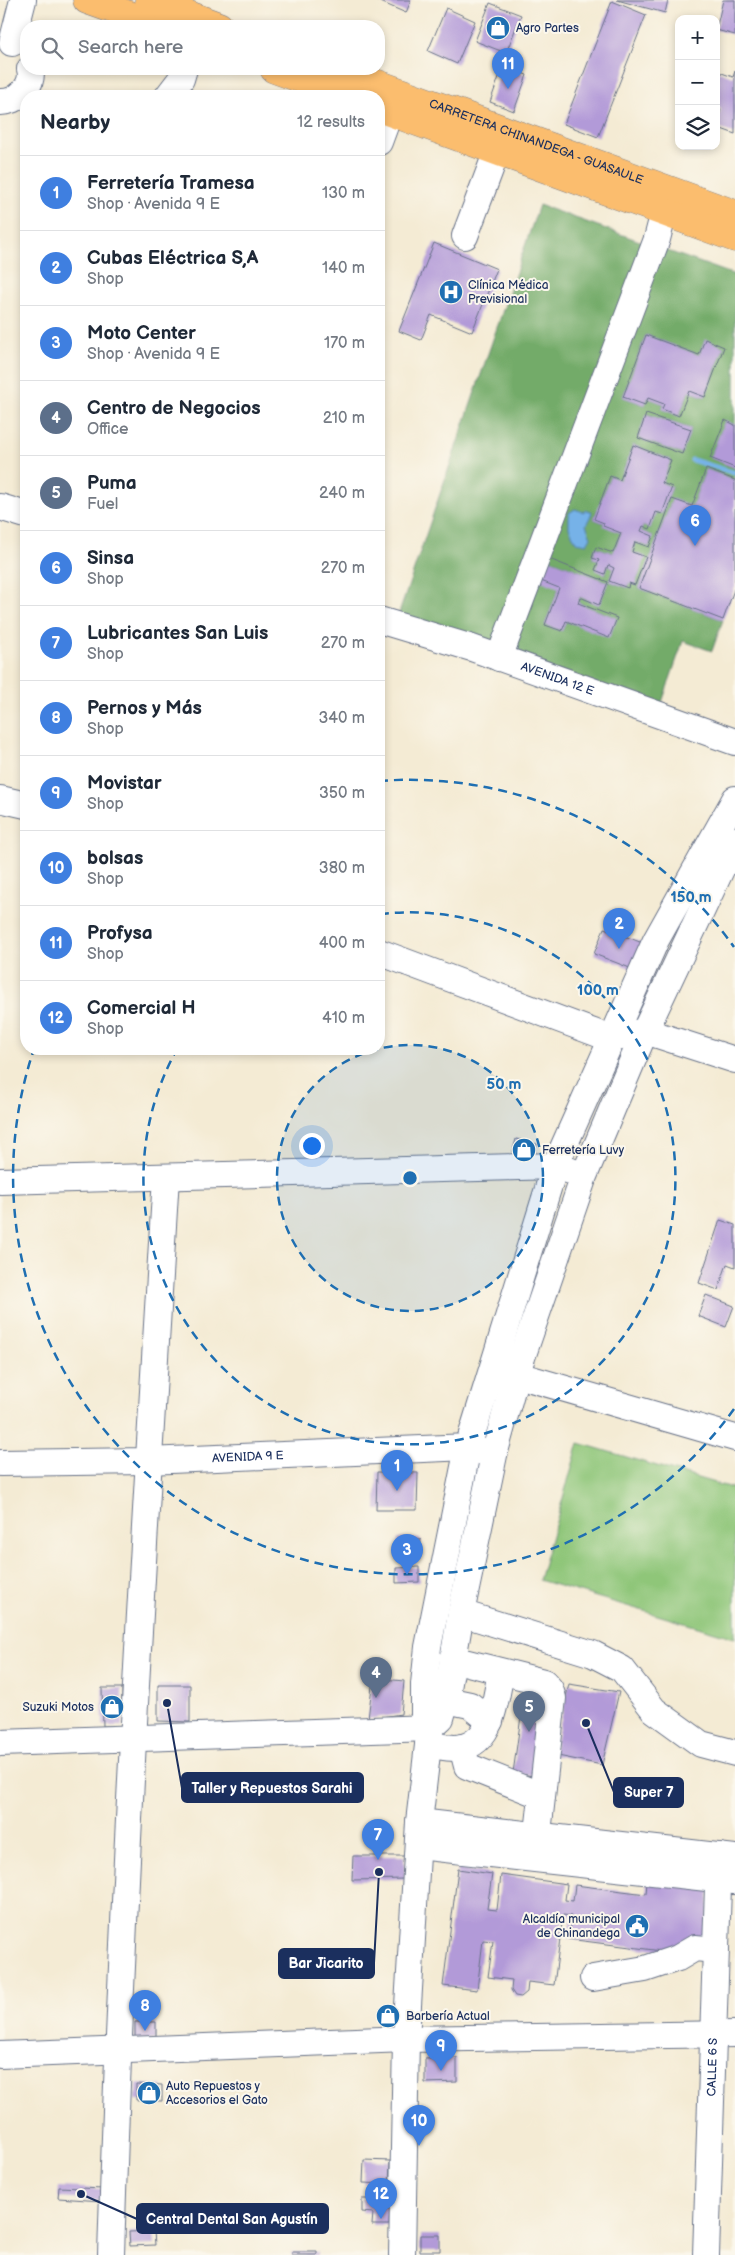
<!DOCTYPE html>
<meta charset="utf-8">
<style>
body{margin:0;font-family:"Balsamiq Sans",sans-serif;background:#f2f2f3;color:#1f2937}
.controls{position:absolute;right:15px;top:15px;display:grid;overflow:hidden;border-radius:10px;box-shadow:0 2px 8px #0003}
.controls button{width:45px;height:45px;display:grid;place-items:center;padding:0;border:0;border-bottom:1px solid #e0e1e3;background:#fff;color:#1f2937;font:25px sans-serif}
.you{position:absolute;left:311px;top:1145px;width:18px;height:18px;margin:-12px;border:4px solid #fff;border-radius:50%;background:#1a73e8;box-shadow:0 0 0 8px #1a73e833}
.badge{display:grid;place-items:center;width:32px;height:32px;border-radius:50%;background:#1f6fb2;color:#fff;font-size:16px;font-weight:700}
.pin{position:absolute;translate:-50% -41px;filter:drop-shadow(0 1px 2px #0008)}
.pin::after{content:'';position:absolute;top:26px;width:18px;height:15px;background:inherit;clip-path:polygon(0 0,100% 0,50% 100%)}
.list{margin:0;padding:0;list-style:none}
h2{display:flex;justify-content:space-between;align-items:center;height:65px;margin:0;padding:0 20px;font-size:21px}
h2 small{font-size:16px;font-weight:400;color:#747a83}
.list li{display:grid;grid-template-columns:32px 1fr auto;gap:15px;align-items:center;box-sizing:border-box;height:75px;padding:0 20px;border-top:1px solid #e0e1e3}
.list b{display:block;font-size:19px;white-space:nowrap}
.list p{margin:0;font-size:16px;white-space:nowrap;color:#747a83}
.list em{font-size:16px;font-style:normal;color:#747a83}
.icon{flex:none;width:28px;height:28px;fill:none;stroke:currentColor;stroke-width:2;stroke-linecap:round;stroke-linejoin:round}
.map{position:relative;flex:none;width:735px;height:2255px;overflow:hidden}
.search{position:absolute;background:#fff;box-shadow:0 2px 8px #0003;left:20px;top:20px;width:365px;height:55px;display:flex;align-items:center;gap:12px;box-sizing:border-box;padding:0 18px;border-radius:20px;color:#747a83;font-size:19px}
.panel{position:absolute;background:#fff;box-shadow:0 2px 8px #0003;left:20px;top:90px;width:365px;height:965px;border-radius:20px}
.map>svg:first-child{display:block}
</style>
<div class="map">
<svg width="735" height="2255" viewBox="0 0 735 2255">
<rect width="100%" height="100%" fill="#fbf7ec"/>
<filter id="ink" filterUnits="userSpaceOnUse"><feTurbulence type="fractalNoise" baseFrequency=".02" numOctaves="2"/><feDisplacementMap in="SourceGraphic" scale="10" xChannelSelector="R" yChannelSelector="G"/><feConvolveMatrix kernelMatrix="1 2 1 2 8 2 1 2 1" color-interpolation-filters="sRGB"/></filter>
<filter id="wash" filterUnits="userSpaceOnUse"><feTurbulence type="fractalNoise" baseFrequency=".0096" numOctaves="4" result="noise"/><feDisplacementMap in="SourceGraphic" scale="20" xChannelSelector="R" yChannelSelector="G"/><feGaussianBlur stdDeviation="1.12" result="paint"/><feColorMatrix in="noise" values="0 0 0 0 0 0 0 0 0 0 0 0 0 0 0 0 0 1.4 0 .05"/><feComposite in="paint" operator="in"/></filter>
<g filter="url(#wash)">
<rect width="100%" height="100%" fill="#f4ebd4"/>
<!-- green -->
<path fill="#8fc679" stroke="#557a6c" d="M579 1443 735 1489V1638L539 1580Z"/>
<!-- forest -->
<path fill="#73ab69" stroke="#476d64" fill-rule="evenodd" d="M539 205 735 275V425L725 421 710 458 735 468V480L706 469 692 506 672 499 639 588 723 620 712 651 683 641 657 717 395 625ZM646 335 699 355 705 340 724 347 705 397 689 391 679 416 662 409 664 404 648 398 645 405 623 397ZM647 414 691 429 682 454 638 438ZM633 445 671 460 662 483 672 487 662 514 656 512 650 529 643 526 641 531 653 536 649 547 635 542 632 552 645 557 635 585 629 583 627 588 609 581 614 568 608 565 605 574 599 560 592 558 596 547 613 553 621 533 604 526V523L594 519 610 476 620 480ZM544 557 608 582 599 605 580 597 578 603 617 618 609 637 566 621 562 631 545 625 559 588Z"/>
<!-- water -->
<path fill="#76b2e8" stroke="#4870a3" d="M575 509 583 512 586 510 591 511 592 513 586 525 591 537 587 544 576 542 569 528V513Z"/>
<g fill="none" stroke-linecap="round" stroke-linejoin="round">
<!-- stream -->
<path stroke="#76b2e8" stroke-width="5" d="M692 460 735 473"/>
</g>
<g id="blocks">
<!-- building -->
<path fill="#b29ad8" d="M376 0H411L406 13Z
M617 0H668L665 13Z
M723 0H735V35L716 30Z
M612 1 646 15 598 137 564 124Z
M490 3 521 15 506 53 475 41Z
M446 8 475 21 457 64 428 51Z
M503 66 527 75 514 111 490 102Z
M716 71 733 77 735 71V134L716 127 721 109 716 107Z
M434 243 497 269 472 332 431 315 421 340 399 331Z
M646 335 699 355 705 339 724 347 705 397 689 391 679 416 662 409 664 404 648 398 645 405 623 397Z
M646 414 691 429 682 454 638 438Z
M725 420 735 425V468L710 458Z
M633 445 671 460 662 483 672 487 662 514 656 512 650 529 643 526 641 531 653 536 649 547 635 542 632 552 646 557 635 585 629 583 628 588 609 581 614 568 608 565 605 574 595 570 599 560 592 558 596 547 613 553 621 533 603 526 604 523 594 519 610 476 620 480Z
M706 469 735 480V587L723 620 639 588 672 499 692 506Z
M544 557 608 582 599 605 580 597 578 603 617 618 609 638 566 621 562 631 545 625 559 588 536 579Z
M604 928 645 944 635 970 594 954Z
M516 1139 537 1144 533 1160 512 1155Z
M720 1220 735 1225V1267L727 1264 718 1290 699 1283Z
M706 1295 734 1306 726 1327 698 1316Z
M377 1472 418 1473 417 1510H376Z
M398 1538 421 1539 420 1552 397 1551Z
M419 1567V1582L396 1583V1568Z
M373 1678 404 1681 401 1714 368 1719Z
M569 1684 619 1692 602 1765 553 1755Z
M158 1685H190V1722L158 1721Z
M102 1688H122V1726H103Z
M525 1688 546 1691 534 1776 513 1773Z
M353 1856H404L405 1879 352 1880Z
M458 1869 492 1874 487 1909 497 1910 501 1875 567 1884 565 1900 573 1901 575 1885 646 1894 647 1882 710 1890 704 1939 687 1937 685 1954 568 1939 571 1916 563 1915 554 1985 528 1982 527 1992 521 1997 515 1996 511 1990 512 1980 488 1977 493 1941 483 1940 477 1990 443 1986Z
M135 2022H156V2040H135Z
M457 2058V2082L425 2083V2059Z
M136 2084 162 2085V2101L136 2100Z
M364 2160 390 2161 389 2184 363 2183Z
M59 2187 103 2189 102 2201 58 2198Z
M362 2199H390L389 2225H372L373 2213 362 2212Z
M154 2231 155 2245 130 2246 129 2232Z
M420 2235H440V2251H420Z
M292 2252H317V2255H292Z"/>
</g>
</g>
<g filter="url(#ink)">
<use href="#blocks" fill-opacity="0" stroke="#677187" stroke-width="1"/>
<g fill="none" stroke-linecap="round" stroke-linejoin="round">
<!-- minor casing -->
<g stroke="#677187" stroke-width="28">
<g id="minor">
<path d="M12 43 23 0"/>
<path d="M168 96 181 79 184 69"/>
<path d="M0 102C16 103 35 86 30 69"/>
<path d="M379 142 390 112"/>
<path d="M465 236 497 151"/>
<path d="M0 507 26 515"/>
<path id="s1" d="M379 620 472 648 735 742"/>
<path d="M499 658 657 239 664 212"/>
<path d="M0 799 26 805"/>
<path d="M379 952 612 1039 645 1031 735 1060"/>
<path d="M0 1181 555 1166 571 1171"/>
<path d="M500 1370 735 1438"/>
<path id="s2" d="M0 1463 148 1461 468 1447 483 1452"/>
<path d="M461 1613 593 1654 622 1669 654 1710 701 1744 735 1753"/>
<path d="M452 1659 544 1682 550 1689 553 1698 536 1851"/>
<path d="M446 1700 470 1705 490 1721"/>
<path d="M0 1743 430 1728 441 1718 446 1700 461 1613 494 1455 516 1375 584 1176 645 1031 735 840"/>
<path d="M428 1745C437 1746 446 1748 455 1748 493 1747 495 1700 501 1672"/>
<path d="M462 1747 467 1766 542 1796"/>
<path d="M419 1822 735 1858"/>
<path d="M418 1846 734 1881"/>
<path d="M593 1978 645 1969 678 1958 695 1948 716 1950"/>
<path d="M0 2055 406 2039 735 2034"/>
<path d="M111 2255C122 1895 144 1536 166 1177"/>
<path d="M402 2255 406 2039 419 1822 430 1728 424 1716V1684L428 1647 468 1447 555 1166 656 940 735 799"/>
<path id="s3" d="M706 2255 719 1856"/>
</g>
</g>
<!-- highway casing -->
<g stroke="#677187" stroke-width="29">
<g id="highway">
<path d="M87 0 160 26"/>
<path d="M149 0 219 26"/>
<path d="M274 69 348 96"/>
<path id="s4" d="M337 69 735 214"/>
<path d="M379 108 735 238"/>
</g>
</g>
<!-- minor -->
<use href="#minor" stroke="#fff" stroke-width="26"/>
<!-- highway -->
<use href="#highway" stroke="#fbbd6e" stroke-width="28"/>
</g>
</g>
<!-- distance rings -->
<circle cx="410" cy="1178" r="133" fill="#1f6fb2" fill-opacity=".12"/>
<g fill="none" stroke="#1f6fb2" stroke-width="2.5" stroke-dasharray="9 6">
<circle cx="410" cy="1178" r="133"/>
<path d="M380 914A266 266 0 1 1 177 1049"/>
<path d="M734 1409A398 398 0 0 1 33 1052M379 781A398 398 0 0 1 734 947"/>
</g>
<!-- icons -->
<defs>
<g id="shop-disc" transform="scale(1.25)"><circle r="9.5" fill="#1f6fb2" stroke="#fbf7ec"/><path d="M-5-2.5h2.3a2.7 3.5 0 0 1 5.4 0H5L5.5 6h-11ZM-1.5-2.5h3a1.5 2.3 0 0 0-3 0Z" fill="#fff"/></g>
<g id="hospital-disc" transform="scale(1.25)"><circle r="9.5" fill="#1f6fb2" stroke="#fbf7ec"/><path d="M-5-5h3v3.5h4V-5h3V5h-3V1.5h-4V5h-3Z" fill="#fff"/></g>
<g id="civic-disc" transform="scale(1.25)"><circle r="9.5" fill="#1f6fb2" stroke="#fbf7ec"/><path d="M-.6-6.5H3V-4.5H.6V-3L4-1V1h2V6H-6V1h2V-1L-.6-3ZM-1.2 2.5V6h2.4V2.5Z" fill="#fff"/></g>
</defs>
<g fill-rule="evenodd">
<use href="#shop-disc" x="498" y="28"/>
<use href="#hospital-disc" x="451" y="292"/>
<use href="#shop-disc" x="524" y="1150"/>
<use href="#shop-disc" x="112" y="1707"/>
<use href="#civic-disc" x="637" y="1926"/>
<use href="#shop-disc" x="388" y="2016"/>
<use href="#shop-disc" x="149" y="2093"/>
</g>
<g text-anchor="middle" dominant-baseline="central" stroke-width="4" stroke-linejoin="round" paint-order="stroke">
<!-- poi labels -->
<g font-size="12" fill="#1b2f5e" stroke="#fbf7ec" text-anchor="start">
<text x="516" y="28">Agro Partes</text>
<text x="468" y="285">Clínica Médica<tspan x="468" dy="14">Previsional</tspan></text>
<text x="542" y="1150">Ferretería Luvy</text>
<text x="94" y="1707" text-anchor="end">Suzuki Motos</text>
<text x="620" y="1919" text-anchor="end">Alcaldía municipal<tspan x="620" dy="14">de Chinandega</tspan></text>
<text x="406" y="2016">Barbería Actual</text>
<text x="166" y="2086">Auto Repuestos y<tspan x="166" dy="14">Accesorios el Gato</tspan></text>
</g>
<!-- street labels -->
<g font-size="12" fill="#1b2f5e" stroke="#fbf7ec">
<text stroke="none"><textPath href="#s4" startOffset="212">CARRETERA CHINANDEGA - GUASAULE</textPath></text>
<text stroke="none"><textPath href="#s1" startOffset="188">AVENIDA 12 E</textPath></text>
<text stroke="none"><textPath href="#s2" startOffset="248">AVENIDA 9 E</textPath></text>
<text stroke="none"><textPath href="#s3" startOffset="188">CALLE 6 S</textPath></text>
</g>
</g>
<circle cx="410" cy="1178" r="8" fill="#1f6fb2" stroke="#fbf7ec" stroke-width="2.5"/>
<g font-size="15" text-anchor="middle" font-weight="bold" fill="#1f6fb2" stroke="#fbf7ec" stroke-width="4" stroke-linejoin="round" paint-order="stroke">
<text x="691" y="902">150 m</text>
<text x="598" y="995">100 m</text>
<text x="504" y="1089">50 m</text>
</g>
<!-- callouts -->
<path fill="none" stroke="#1b2f5e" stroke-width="2" d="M167 1703L182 1788M586 1723L614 1792M379 1872L374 1963M81 2194L137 2219"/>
<g fill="#1b2f5e" stroke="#fbf7ec" stroke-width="2">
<circle cx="167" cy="1703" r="5"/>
<circle cx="586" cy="1723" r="5"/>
<circle cx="379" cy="1872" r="5"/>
<circle cx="81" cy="2194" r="5"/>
</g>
<g fill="#1b2f5e" stroke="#1b2f5e" stroke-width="2">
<rect x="182" y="1773" width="181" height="29" rx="5"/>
<rect x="614" y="1778" width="69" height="29" rx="5"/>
<rect x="279" y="1949" width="95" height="29" rx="5"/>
<rect x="137" y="2204" width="191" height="29" rx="5"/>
</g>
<g font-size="14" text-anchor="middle" font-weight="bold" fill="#fff">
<text x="272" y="1793">Taller y Repuestos Sarahi</text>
<text x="649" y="1797">Super 7</text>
<text x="326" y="1968">Bar Jicarito</text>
<text x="232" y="2224">Central Dental San Agustín</text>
</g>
</svg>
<div class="controls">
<button>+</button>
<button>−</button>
<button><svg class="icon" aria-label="layers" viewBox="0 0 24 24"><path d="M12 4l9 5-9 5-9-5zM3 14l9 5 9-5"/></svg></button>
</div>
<div class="you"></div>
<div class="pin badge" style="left:397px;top:1491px;background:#3f7fe0">1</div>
<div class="pin badge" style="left:619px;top:949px;background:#3f7fe0">2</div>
<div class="pin badge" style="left:407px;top:1575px;background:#3f7fe0">3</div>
<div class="pin badge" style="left:376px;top:1698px;background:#5c6f8a">4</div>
<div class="pin badge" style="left:529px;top:1732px;background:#5c6f8a">5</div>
<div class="pin badge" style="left:695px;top:546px;background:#3f7fe0">6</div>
<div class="pin badge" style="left:378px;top:1860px;background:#3f7fe0">7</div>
<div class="pin badge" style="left:145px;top:2031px;background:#3f7fe0">8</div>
<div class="pin badge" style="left:441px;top:2071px;background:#3f7fe0">9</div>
<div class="pin badge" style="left:419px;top:2146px;background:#3f7fe0">10</div>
<div class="pin badge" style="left:508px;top:89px;background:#3f7fe0">11</div>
<div class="pin badge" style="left:381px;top:2219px;background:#3f7fe0">12</div>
<div class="search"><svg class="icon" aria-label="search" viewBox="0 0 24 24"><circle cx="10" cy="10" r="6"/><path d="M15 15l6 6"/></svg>Search here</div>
<section class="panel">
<h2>Nearby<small>12 results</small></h2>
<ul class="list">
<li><span class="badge" style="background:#3f7fe0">1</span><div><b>Ferretería Tramesa</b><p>Shop · Avenida 9 E</p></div><em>130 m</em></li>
<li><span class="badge" style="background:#3f7fe0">2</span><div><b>Cubas Eléctrica S,A</b><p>Shop</p></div><em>140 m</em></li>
<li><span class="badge" style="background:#3f7fe0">3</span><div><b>Moto Center</b><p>Shop · Avenida 9 E</p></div><em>170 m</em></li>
<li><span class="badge" style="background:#5c6f8a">4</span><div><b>Centro de Negocios</b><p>Office</p></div><em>210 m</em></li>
<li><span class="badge" style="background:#5c6f8a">5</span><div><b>Puma</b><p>Fuel</p></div><em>240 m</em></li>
<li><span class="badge" style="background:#3f7fe0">6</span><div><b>Sinsa</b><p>Shop</p></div><em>270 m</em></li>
<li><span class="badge" style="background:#3f7fe0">7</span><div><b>Lubricantes San Luis</b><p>Shop</p></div><em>270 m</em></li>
<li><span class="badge" style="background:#3f7fe0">8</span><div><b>Pernos y Más</b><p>Shop</p></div><em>340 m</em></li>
<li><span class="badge" style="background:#3f7fe0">9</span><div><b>Movistar</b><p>Shop</p></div><em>350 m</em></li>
<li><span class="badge" style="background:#3f7fe0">10</span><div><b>bolsas</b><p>Shop</p></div><em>380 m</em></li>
<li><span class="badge" style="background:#3f7fe0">11</span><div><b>Profysa</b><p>Shop</p></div><em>400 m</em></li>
<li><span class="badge" style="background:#3f7fe0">12</span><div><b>Comercial H</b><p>Shop</p></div><em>410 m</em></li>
</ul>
</section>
</div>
